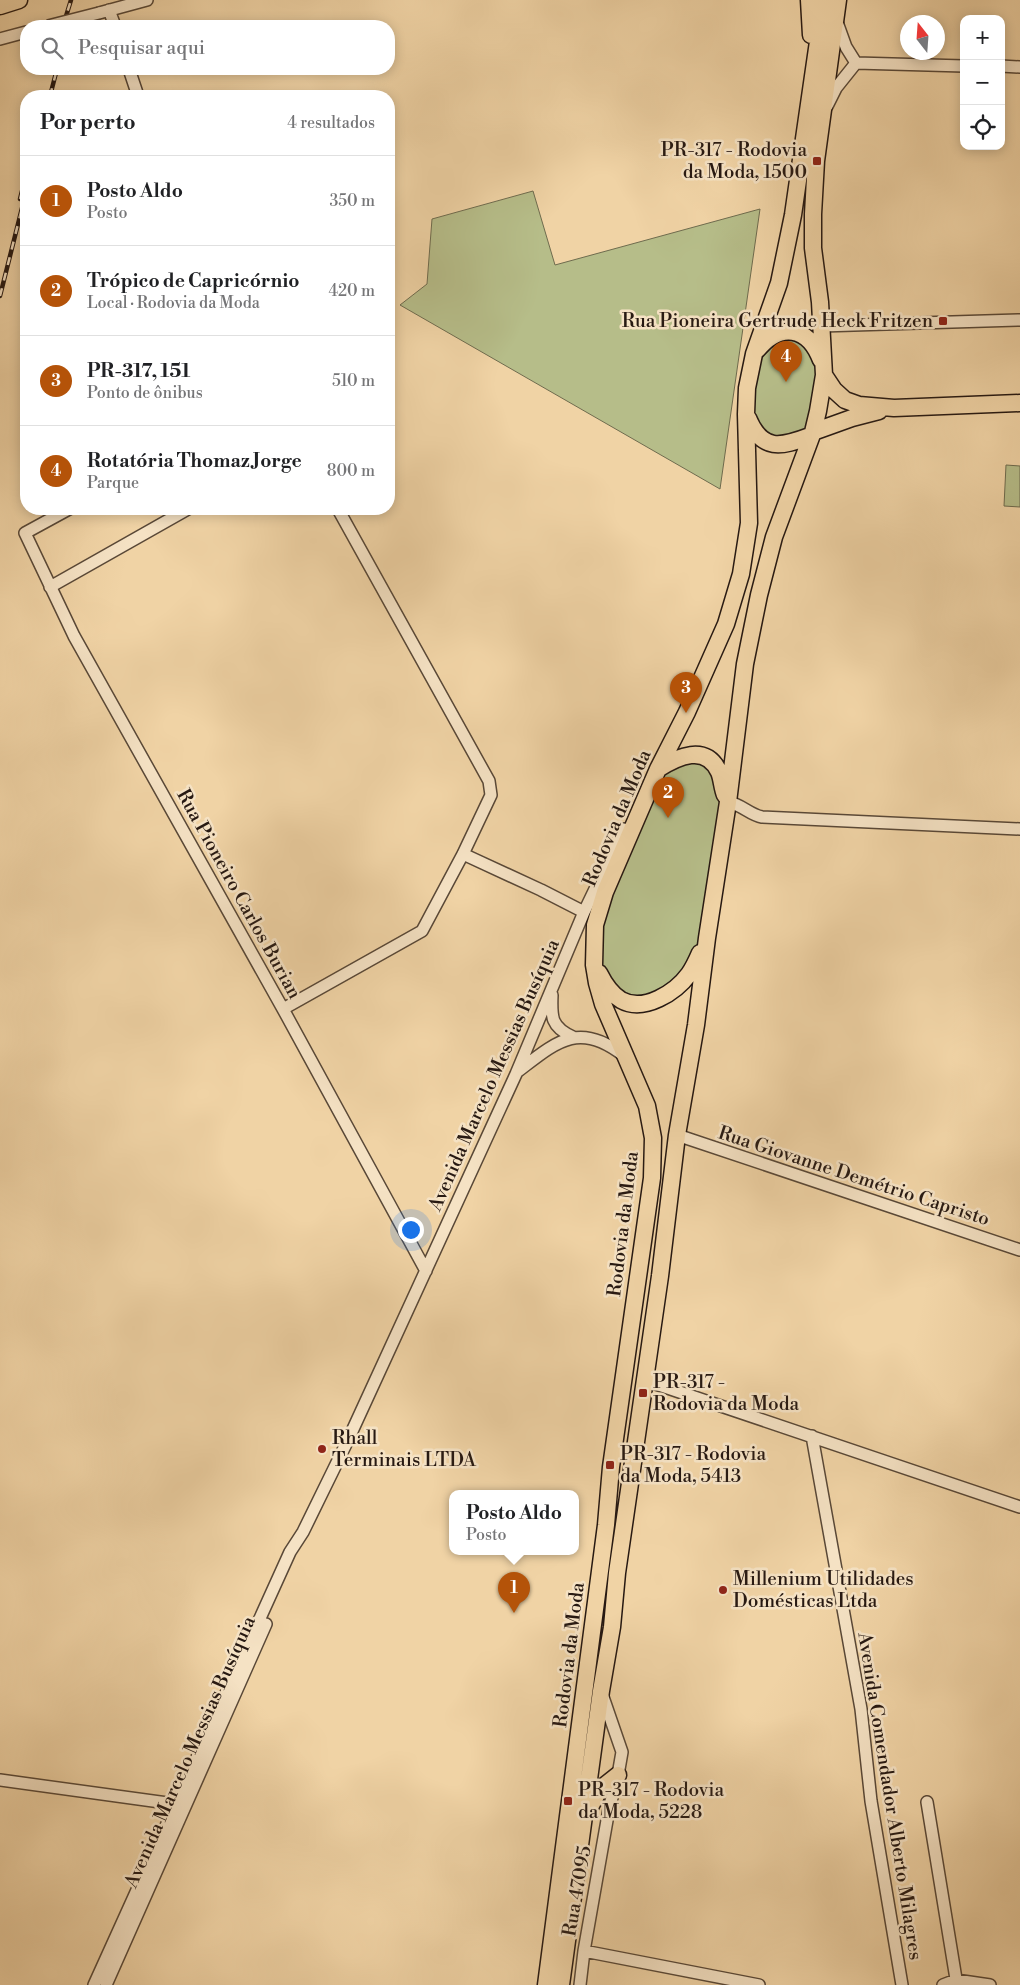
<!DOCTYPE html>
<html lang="pt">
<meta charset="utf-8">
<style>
body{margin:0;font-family:"Libre Bodoni",serif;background:#f2f2f2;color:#202124}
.controls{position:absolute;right:15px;top:15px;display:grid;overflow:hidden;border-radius:10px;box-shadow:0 2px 12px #0003}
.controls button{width:45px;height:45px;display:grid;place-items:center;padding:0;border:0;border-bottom:1px solid #e0e0e0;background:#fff;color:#202124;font:25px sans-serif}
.compass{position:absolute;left:900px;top:15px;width:45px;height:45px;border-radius:50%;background:#fff;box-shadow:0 2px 12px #0003;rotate:343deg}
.you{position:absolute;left:410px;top:1229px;width:18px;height:18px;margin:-12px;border:4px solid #fff;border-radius:50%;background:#1a73e8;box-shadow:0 0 0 8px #1a73e833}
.badge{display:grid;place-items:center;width:32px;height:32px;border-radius:50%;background:#b45309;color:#fff;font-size:16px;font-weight:700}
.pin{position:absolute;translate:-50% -41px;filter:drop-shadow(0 1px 2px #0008)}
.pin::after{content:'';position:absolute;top:26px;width:18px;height:15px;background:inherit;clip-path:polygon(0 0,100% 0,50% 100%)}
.popup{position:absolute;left:449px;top:1490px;width:130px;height:65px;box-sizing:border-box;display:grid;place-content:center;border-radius:10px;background:#fff;filter:drop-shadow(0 1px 4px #0005);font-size:16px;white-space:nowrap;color:#757577}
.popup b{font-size:19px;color:#202124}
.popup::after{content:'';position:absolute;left:50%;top:100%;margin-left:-10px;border:10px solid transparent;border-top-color:#fff}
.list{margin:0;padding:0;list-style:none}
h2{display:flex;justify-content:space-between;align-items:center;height:65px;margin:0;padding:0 20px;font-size:21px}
h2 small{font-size:16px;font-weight:400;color:#757577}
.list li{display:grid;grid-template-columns:32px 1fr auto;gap:15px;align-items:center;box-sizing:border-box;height:90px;padding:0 20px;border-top:1px solid #e0e0e0}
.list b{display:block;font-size:19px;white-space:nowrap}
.list p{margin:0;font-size:16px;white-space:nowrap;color:#757577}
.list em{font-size:16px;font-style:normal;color:#757577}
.icon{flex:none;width:28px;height:28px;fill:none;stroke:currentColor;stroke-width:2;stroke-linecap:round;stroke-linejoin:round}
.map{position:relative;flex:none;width:1020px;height:1985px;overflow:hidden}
.search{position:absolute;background:#fff;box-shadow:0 2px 12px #0003;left:20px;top:20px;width:375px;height:55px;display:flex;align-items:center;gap:12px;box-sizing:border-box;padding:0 18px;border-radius:20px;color:#757577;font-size:19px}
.panel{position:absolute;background:#fff;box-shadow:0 2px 12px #0003;left:20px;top:90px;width:375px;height:425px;border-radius:20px}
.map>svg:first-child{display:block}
</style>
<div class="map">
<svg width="1020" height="1985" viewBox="0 0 1020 1985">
<rect width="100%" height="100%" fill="#f0d3a5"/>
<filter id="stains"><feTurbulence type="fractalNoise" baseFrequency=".004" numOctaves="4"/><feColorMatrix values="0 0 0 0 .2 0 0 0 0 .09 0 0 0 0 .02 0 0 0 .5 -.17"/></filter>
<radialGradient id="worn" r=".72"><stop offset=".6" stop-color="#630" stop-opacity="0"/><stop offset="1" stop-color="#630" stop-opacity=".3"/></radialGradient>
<!-- green -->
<path fill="#b6bd89" stroke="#6e6b4e" d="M533 191 555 265 760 209 720 489 400 305 427 284 432 219Z
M786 331 818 351 813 432 761 438 747 388 754 354Z
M1006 465 1020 466V507L1004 506Z
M706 758 728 802 695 965 649 1002 613 994 594 946 595 925 658 769Z"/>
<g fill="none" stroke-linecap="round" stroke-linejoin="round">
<!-- minor casing -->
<g stroke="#594837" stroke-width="14">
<path id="minor" d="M109 10 115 26
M99 13 147 0
M837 22 846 47 856 63
M0 39 26 32
M1001 66 1020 67
M129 69 138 96
M827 106 836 88 856 63 964 66
M821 326 1020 320
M69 509 25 533 74 636 283 1009 426 1271
M50 587 188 509
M728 802C741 804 750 815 762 817L1020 829
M463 854 541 890 584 912
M552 995C551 1017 551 1027 573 1037
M283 1009 422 931 463 854 491 795 489 781 338 509
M517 1072C555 1043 578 1020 623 1055
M677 1135 1020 1250
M644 1380 1020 1507
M812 1436 861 1709 871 1801 902 1985
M0 1780 182 1805
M927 1802 957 1985
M584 1951 759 1985
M94 1985 290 1552 303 1532 348 1440 516 1074 584 912 624 829
M106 1985 266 1624
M580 1985 584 1951 609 1809 618 1775 622 1752 602 1694
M943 1985 956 1980 990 1985"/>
</g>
<!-- highway casing -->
<g stroke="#271912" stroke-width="19">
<path id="highway" d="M809 0 811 35
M0 6 19 0
M757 350C780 322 808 326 821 360
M824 375 834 390 845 400 859 405 894 408 1020 403
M748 418C762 452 781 447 810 436
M813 432 852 418 879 411
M658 769C677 757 706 743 719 772 722 779 722 788 725 795
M599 973C604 983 611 994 621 1000 644 1013 676 992 689 974 694 967 697 960 700 953
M589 1809 599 1790 618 1775
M546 1985 606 1525 611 1467 652 1178 653 1138 647 1106 603 1004 597 983 594 965 595 925 605 892 658 769 687 712 726 624 741 574 749 523 746 414 747 388 754 354 779 283 793 215 824 0
M561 1985 601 1691 612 1627 617 1573 660 1276 677 1135 696 1025 707 938 728 802 745 664 759 595 774 537 813 432 818 411 824 375 820 302 813 248V214L816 161 838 0"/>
</g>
<!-- minor -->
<use href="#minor" stroke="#f5e2c4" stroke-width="11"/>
<!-- highway -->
<use href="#highway" stroke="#f0d3a5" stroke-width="16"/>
<!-- rail casing -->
<g stroke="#271912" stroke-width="4.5">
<path id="rail" d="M63 26 71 0
M50 96 57 69
M20 199 26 175
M0 296 26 192"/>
</g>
<!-- rail -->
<use href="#rail" stroke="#f5e2c4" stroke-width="2.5" stroke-dasharray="8" stroke-linecap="butt"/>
<!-- minor-bridge casing -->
<g stroke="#594837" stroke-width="14" stroke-linecap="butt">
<path id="minor-bridge" d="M48 26 99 13"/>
</g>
<!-- minor-bridge -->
<use href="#minor-bridge" stroke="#f5e2c4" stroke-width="11"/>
</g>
<!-- markers -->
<g fill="#8f2418" stroke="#f5e2c4" stroke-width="2">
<rect x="812" y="156" width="10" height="10" rx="2.5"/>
<rect x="938" y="316" width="10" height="10" rx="2.5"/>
<rect x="638" y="1388" width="10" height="10" rx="2.5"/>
<circle cx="322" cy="1449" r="5"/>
<rect x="605" y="1460" width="10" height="10" rx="2.5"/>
<circle cx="723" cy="1590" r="5"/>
<rect x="563" y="1796" width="10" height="10" rx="2.5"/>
</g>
<g text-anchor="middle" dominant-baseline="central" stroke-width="5" stroke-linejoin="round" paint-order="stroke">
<!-- poi labels -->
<g font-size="19" fill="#271912" stroke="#f5e2c4" text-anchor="start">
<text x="807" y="150" text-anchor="end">PR-317 - Rodovia<tspan x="807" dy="22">da Moda, 1500</tspan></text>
<text x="933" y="321" text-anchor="end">Rua Pioneira Gertrude Heck Fritzen</text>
<text x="653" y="1382">PR-317 -<tspan x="653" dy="22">Rodovia da Moda</tspan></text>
<text x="332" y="1438">Rhall<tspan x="332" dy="22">Terminais LTDA</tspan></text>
<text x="620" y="1454">PR-317 - Rodovia<tspan x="620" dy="22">da Moda, 5413</tspan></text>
<text x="733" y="1579">Millenium Utilidades<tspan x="733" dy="22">Domésticas Ltda</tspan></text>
<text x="578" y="1790">PR-317 - Rodovia<tspan x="578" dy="22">da Moda, 5228</tspan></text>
</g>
<!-- street labels -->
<g font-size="19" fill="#271912" stroke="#f5e2c4">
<text transform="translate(617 818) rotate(-67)">Rodovia da Moda</text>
<text transform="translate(239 894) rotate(61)">Rua Pioneiro Carlos Burian</text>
<text transform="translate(494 1075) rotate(-66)">Avenida Marcelo Messias Busíquia</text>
<text transform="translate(854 1176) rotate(18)">Rua Giovanne Demétrio Capristo</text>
<text transform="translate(623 1224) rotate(-83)">Rodovia da Moda</text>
<text transform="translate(569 1655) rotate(-83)">Rodovia da Moda</text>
<text transform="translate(190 1752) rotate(-66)">Avenida Marcelo Messias Busíquia</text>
<text transform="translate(890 1796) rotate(81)">Avenida Comendador Alberto Milagres</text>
<text transform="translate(577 1891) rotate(-80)">Rua 47095</text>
</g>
</g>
<rect width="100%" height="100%" filter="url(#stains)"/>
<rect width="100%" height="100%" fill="url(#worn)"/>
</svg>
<div class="controls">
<button>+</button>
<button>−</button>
<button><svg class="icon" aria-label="locate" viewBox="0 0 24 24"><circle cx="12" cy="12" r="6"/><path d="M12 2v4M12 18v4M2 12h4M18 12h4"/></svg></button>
</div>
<svg class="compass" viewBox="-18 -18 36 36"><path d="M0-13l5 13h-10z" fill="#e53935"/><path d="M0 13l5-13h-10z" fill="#757577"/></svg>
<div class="you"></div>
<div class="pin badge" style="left:514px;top:1613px">1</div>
<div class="popup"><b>Posto Aldo</b>Posto</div>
<div class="pin badge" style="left:668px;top:818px">2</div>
<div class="pin badge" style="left:686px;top:713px">3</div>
<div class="pin badge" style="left:786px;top:382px">4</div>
<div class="search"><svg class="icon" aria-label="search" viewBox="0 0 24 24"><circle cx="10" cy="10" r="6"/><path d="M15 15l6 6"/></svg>Pesquisar aqui</div>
<section class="panel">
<h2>Por perto<small>4 resultados</small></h2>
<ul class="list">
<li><span class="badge">1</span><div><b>Posto Aldo</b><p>Posto</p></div><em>350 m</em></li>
<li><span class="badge">2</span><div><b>Trópico de Capricórnio</b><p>Local · Rodovia da Moda</p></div><em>420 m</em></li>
<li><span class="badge">3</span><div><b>PR-317, 151</b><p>Ponto de ônibus</p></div><em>510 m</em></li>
<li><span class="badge">4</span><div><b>Rotatória Thomaz Jorge</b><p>Parque</p></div><em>800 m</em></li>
</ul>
</section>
</div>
